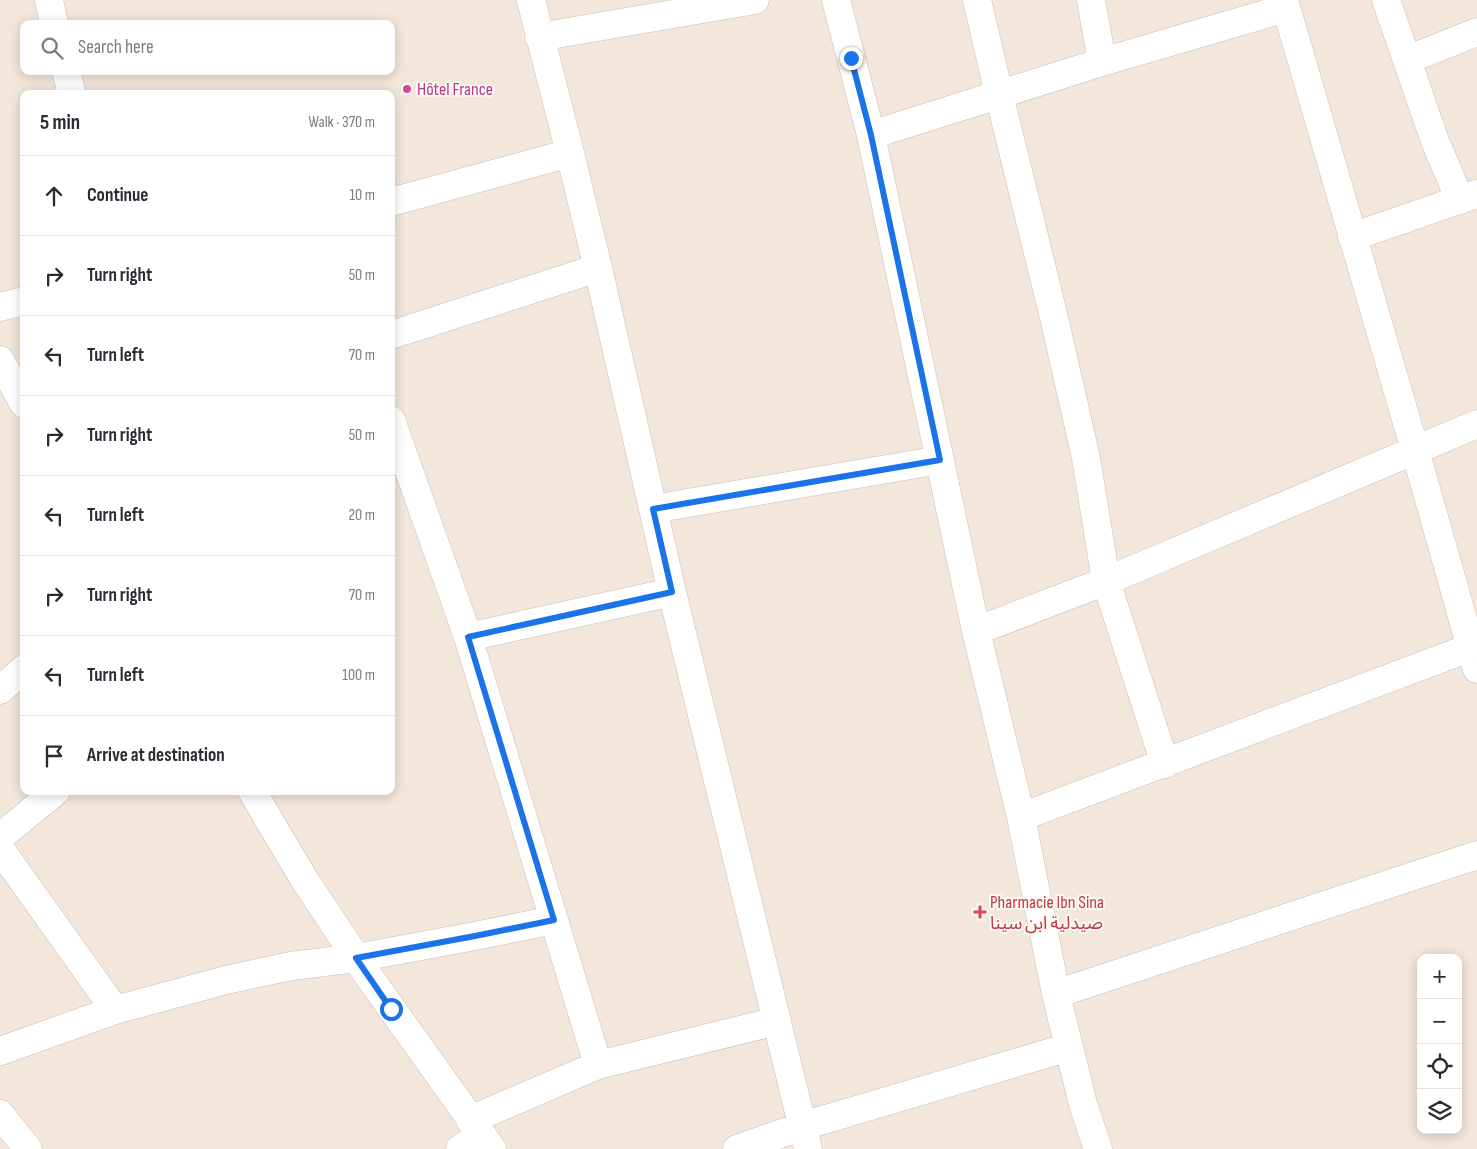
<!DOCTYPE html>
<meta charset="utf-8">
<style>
body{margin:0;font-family:"Sofia Sans Condensed","Noto Sans Arabic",sans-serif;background:#f2f2f3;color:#2b2b33}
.controls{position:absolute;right:15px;bottom:15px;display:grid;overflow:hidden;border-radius:10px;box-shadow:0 2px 12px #0003}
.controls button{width:45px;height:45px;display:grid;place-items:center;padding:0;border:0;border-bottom:1px solid #e1e1e2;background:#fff;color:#2b2b33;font:25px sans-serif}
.stop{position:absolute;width:15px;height:15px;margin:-11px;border:4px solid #1a73e8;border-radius:50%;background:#fff}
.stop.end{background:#1a73e8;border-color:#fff;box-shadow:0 1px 5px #0008}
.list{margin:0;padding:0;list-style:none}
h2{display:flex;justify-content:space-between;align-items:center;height:65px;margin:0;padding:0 20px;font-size:21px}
h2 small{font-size:16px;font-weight:400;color:#7c7c81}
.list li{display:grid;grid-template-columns:32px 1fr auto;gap:15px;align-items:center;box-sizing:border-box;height:80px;padding:0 20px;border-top:1px solid #e1e1e2}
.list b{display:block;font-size:19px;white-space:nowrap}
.list em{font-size:16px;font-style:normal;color:#7c7c81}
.icon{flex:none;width:28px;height:28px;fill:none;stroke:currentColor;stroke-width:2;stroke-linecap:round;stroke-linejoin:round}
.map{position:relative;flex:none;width:1477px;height:1149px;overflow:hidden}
.search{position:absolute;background:#fff;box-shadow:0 2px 12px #0003;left:20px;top:20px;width:375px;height:55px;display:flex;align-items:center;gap:12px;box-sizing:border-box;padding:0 18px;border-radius:10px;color:#7c7c81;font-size:19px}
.panel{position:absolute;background:#fff;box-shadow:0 2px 12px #0003;left:20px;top:90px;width:375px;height:705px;border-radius:10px}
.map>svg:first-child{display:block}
</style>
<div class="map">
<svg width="1477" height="1149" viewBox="0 0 1477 1149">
<rect width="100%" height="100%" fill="#fbf4ec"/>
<!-- residential -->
<path fill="#f3e6db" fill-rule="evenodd" d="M0 0H1477V1149H0ZM24 24H391V71H24ZM24 94H391V791H24ZM1421 958H1458V1130H1421Z"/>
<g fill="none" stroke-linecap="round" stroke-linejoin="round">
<!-- minor casing -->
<g stroke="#cdbcb2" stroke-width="29">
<path id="minor" d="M49 0 54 24
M531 0 570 153 598 268 672 592 808 1149
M836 0 871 135 976 631 1021 817 1056 994 1083 1104 1098 1149
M977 0 999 94 1055 322 1086 458 1106 581 1165 764
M1091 0 1102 62
M1284 0 1415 450 1477 669
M1386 0 1435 141 1460 200
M539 37 755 0
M1407 60 1477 32
M66 71 72 94
M871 135 1102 62 1286 8
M391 202 570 153
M1352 237 1476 194
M0 307 24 301
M391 335 598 268
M0 360 24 404
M391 420 468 637 598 1065
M653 509 940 460
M976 631 1106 581 1477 424
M468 637 672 592
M0 690 24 669
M252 791 304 879 367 974 492 1149
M1021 817 1477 645
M0 837 56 791
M0 849 115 1010
M1056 994 1477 855
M0 1051 115 1010 226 980 291 966 356 958 475 936 554 920
M0 1114 28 1149
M470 1120 598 1065 777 1021
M460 1149 481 1135
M737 1149 803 1126 1069 1047"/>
</g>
<!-- minor -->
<use href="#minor" stroke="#fff" stroke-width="28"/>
</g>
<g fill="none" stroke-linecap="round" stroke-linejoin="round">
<!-- route -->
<path stroke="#1a73e8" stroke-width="6" d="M391 1009 356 958 475 936 554 920 468 637 672 592 653 509 940 460 871 135 851 58"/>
</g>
<!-- markers -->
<circle fill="#d1479c" stroke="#fef9f3" stroke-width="2" cx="407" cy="89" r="5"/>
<path fill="#e0444e" stroke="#fef9f3" stroke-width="2" d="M977.5 904.5h5v5h5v5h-5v5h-5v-5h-5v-5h5z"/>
<g text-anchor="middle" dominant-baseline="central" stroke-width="4" stroke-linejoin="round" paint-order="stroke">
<!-- hotel labels -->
<g font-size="18" fill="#b23c85" stroke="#fef9f3" text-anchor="start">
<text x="417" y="89">Hôtel France</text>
</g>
<!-- health labels -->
<g font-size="18" fill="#be3a42" stroke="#fef9f3" text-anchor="start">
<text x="990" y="902">Pharmacie Ibn Sina<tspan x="990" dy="21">صيدلية ابن سينا</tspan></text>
</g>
</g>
</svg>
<div class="controls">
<button>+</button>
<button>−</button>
<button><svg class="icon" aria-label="locate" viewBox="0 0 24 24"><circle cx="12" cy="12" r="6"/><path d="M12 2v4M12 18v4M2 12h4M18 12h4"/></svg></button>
<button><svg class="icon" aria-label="layers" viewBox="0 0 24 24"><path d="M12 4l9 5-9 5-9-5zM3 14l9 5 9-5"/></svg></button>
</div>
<div class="stop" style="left:391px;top:1009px"></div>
<div class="stop end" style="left:851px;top:58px"></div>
<div class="search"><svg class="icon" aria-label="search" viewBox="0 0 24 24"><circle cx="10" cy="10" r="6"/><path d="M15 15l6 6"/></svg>Search here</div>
<section class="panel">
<h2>5 min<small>Walk · 370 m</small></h2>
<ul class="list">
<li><svg class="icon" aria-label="ahead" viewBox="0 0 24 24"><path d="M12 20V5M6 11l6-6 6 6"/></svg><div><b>Continue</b></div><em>10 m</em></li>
<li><svg class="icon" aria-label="right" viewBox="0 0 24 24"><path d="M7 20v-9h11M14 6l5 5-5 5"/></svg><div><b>Turn right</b></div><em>50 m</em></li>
<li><svg class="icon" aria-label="left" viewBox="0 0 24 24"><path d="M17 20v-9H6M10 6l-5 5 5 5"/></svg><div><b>Turn left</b></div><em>70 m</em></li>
<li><svg class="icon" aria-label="right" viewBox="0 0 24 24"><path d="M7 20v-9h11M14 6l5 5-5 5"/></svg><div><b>Turn right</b></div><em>50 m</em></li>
<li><svg class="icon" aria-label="left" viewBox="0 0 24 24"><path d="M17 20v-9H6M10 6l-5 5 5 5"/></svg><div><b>Turn left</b></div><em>20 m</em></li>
<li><svg class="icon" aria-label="right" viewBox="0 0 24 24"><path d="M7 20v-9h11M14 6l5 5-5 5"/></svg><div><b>Turn right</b></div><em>70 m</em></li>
<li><svg class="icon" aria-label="left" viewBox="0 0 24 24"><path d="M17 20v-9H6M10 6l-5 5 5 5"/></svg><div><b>Turn left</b></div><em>100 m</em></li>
<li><svg class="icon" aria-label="arrive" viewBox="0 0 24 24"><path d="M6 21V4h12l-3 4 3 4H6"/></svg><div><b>Arrive at destination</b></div></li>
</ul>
</section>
</div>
